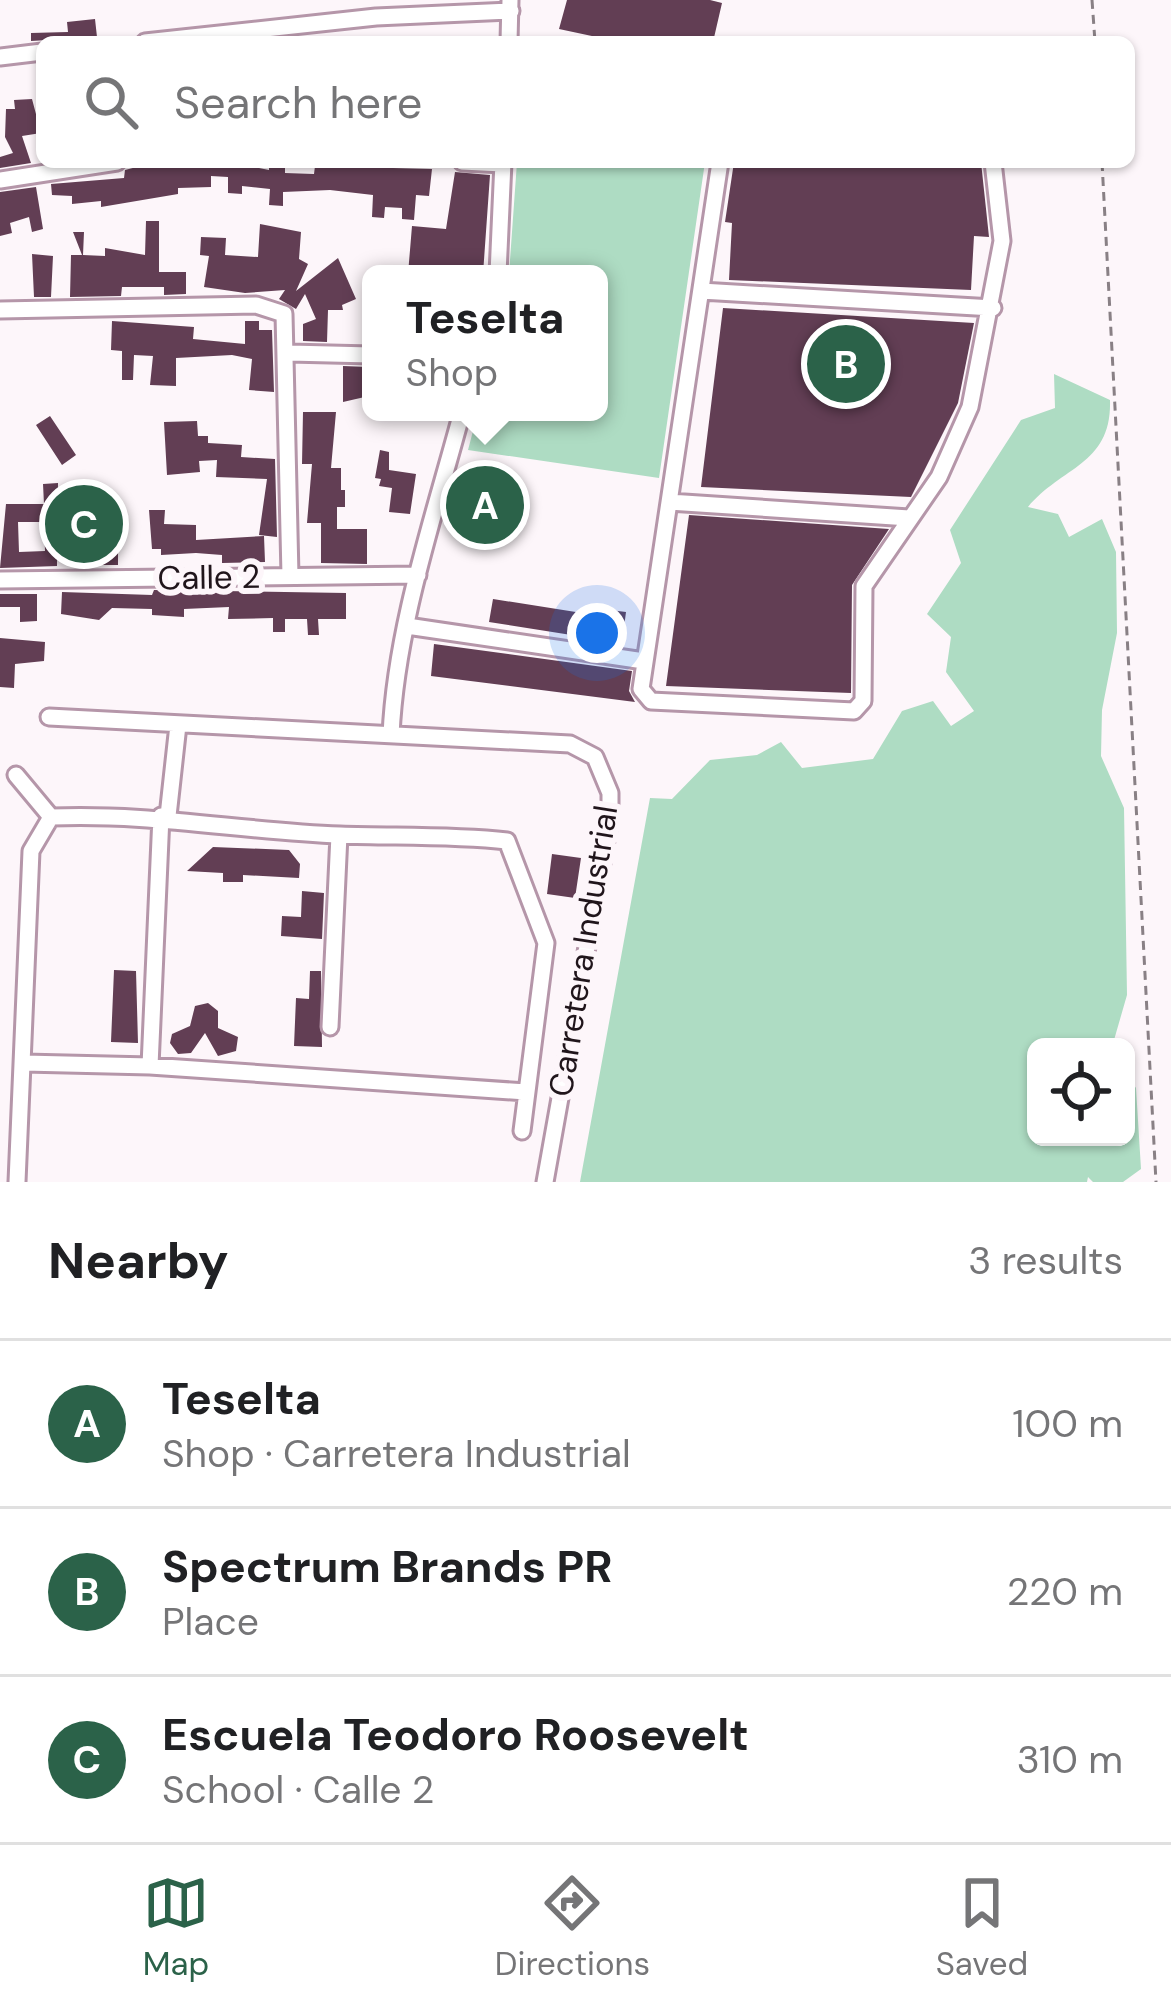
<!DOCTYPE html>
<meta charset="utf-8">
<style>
body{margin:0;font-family:"DM Sans",sans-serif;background:#f6f6f6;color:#202124}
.controls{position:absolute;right:36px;bottom:36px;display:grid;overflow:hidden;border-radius:18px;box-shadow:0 3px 9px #0004}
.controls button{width:108px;height:108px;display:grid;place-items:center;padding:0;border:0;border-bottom:3px solid #e0e0e0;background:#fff;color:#202124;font:60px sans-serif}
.you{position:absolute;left:597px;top:633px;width:42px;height:42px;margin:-30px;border:9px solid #fff;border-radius:50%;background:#1a73e8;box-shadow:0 0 0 18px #1a73e833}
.badge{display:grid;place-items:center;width:78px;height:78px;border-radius:50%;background:#2b6249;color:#fff;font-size:39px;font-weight:700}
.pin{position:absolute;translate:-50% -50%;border:6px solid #fff;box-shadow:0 3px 12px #0006}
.popup{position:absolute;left:362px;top:265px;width:246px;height:156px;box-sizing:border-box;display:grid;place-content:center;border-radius:18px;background:#fff;filter:drop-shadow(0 3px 9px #0005);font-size:39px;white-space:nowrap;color:#757577}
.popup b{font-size:45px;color:#202124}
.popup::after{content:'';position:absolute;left:50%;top:100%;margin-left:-24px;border:24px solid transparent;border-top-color:#fff}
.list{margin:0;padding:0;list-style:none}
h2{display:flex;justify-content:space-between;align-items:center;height:156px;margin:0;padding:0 48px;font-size:51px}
h2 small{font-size:39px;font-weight:400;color:#757577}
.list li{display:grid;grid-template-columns:78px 1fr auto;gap:36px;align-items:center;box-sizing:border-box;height:168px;padding:0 48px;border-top:3px solid #e0e0e0}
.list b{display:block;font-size:45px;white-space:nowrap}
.list p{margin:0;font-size:39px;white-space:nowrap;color:#757577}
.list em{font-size:39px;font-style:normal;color:#757577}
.icon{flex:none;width:66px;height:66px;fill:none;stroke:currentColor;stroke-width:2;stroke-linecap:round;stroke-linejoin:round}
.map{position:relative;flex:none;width:1171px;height:1182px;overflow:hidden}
.search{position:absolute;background:#fff;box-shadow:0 3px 9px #0004;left:36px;right:36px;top:36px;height:132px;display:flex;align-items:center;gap:30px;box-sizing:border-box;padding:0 42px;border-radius:18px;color:#757577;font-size:45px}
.sheet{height:660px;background:#fff}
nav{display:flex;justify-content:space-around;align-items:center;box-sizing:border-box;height:168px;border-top:3px solid #e0e0e0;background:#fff;font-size:33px;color:#757577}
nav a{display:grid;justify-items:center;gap:6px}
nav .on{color:#2b6249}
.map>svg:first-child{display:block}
</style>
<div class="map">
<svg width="1171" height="1182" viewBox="0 0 1171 1182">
<rect width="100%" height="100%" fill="#fdf6fa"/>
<!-- green -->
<path fill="#aedcc3" d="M517 162H705L659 478 468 450 478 412H599V274H509Z
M1054 374 1110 400C1112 465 1062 466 1028 507L1058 514 1069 537 1102 519 1116 552 1117 633 1102 710 1101 756 1124 808 1127 995 1112 1047H1036V1137H1126V1074L1136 1088 1141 1169 1123 1182H1093L1088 1177 1087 1182H580L650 798 672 799 710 760 757 755 781 742 802 768 873 759 902 711 933 701 951 726 974 711 946 672 951 637 927 614 961 563 950 530 1021 420 1055 408Z"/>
<!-- building -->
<path fill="#623e54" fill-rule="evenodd" d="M567 0H710L722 3 713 42H620L559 29Z
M95 19 97 37 31 41V33L68 32 67 22Z
M32 99 41 133 22 136 31 163 0 168V157L13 153 5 137 6 109H15L14 100Z
M156 162H228L269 170V163L285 164V173L314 174 315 166 432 169 429 196 416 195 414 220 402 219V208L385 207 384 218 372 217 373 195 330 190 283 192V206L269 205 270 189 242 186V194L228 193V177L211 176V187L178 188V194L101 207V201L72 204V196L52 195 51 184 124 178 125 170Z
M734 162H981L989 237 974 236 971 290 729 280 732 223 725 222Z
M455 172 490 175 483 274H408L412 226 446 229Z
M36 187 43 229 32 232 29 217 10 223 12 233 0 236V192Z
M146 221H159V272H186V294L164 295V287H122L121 296 70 297 71 255H82L73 232H84L83 255 105 256V248L145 255Z
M260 224 301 232 299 259 308 264 296 291 338 258 356 299 342 305 343 310H328L327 342 303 341V324L316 319 305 294 296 309 279 299 285 290 245 293 204 287 209 256 200 255 201 237 226 238 225 255 258 257Z
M32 254 53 256 51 297H34Z
M723 308 974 323 958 403 911 497 701 487Z
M112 321 194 327 193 339 245 344V321H259V330H272L274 392 249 390 252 359 232 355 176 358V386L150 385 153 356 134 355 133 380H122V351L111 350Z
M343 366 369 367V396L343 402Z
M303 412H336L331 468H341V490H345V507H337V529H367V564L321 563V523H307L312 464H302Z
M50 416 76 455 62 465 36 425Z
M197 421 198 436H208V443L242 445 241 457 275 459 277 537 259 535 267 479 216 477 217 460 199 461 200 472 167 475 164 422Z
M380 450 389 452V470L416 474 410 514 389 512 392 488 379 486 381 479 375 478Z
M58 483 57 566 0 568 6 504H44L43 484ZM18 522H44L45 551 19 552Z
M149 510H165L164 524 196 525V540L264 536 265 562 222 563V555L196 553 161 555V549H152Z
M689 515 889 529 852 585 851 693 666 686Z
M118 548V565H75V549Z
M154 590 346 593V619H318L319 635H308L307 619H285V632H273V618L228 619 229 607 184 609V617L152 615V609L112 608 99 620 61 614 62 592 152 595Z
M0 594H37V621L20 622V607H0Z
M493 599 601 616 602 609 626 612 622 643 489 622Z
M0 638 45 642 44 661 15 664 14 688 0 687Z
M434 644 632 671 629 691 635 702 431 676Z
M213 847 289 850 300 864 299 878 243 875V882H223V873L187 871Z
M552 854 581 858 575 898 547 894Z
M302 891 324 893 322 939 281 936 282 916 301 917Z
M114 970 136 971 138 1043 111 1042Z
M310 971H321L322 1047 294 1046 296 998 309 999Z
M208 1003 218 1011V1028L238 1037 236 1051 218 1056 205 1033 191 1053 178 1054 170 1043 172 1034 190 1026 195 1006Z"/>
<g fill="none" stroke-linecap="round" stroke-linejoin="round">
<!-- minor casing -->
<g stroke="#b596a9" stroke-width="21">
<path id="minor" d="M145 42 376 17 511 11
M509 42 510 0
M0 57 42 52
M462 162 503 164
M720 162 641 689 651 701 854 711 863 701 864 586 939 477 970 407 1002 241 993 162
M0 180 117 162
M498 274 503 162
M701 291 993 308
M0 310 256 305 284 314 290 576
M289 353 371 355
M669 502 909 518
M0 580 418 575
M407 626 644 661
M49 717 570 744 595 757 610 793V818L545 1182
M391 735C396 626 434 517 462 412
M16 775 51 817C152 813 240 831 340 835 396 837 451 835 507 841L546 943 522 1131
M168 816 178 725
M330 1027 339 835
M24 1063 150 1066 526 1092
M150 1066 161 816
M17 1182 31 851 51 817"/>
</g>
<!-- path -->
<path stroke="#898085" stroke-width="3" stroke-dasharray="9 6" stroke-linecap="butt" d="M1092 0 1095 42
M1102 162 1156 1182"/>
<!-- minor -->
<use href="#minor" stroke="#fff" stroke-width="15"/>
</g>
<g text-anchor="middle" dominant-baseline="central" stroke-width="12" stroke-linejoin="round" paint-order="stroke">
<!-- street labels -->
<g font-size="33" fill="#20151b" stroke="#fdf6fa">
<text transform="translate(209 577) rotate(-1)">Calle 2</text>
<text transform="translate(583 951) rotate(-81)">Carretera Industrial</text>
</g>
</g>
</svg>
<div class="controls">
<button><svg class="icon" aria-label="locate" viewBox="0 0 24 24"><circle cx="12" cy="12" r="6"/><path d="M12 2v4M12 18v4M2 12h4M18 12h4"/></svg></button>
</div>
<div class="you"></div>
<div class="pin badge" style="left:485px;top:505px">A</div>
<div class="popup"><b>Teselta</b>Shop</div>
<div class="pin badge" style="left:846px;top:364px">B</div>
<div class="pin badge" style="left:84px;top:524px">C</div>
<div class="search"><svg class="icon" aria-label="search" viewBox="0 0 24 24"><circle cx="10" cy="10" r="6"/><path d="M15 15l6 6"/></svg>Search here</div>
</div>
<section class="sheet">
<h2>Nearby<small>3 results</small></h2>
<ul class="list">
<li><span class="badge">A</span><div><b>Teselta</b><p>Shop · Carretera Industrial</p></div><em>100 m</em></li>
<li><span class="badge">B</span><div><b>Spectrum Brands PR</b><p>Place</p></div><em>220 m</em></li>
<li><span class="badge">C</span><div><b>Escuela Teodoro Roosevelt</b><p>School · Calle 2</p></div><em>310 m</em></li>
</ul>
</section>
<nav>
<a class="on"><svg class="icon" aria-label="map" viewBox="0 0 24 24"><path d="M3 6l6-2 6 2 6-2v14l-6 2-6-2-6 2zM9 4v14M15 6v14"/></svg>Map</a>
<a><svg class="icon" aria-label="directions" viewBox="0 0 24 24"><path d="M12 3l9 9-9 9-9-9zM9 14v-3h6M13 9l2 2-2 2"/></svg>Directions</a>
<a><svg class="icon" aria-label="saved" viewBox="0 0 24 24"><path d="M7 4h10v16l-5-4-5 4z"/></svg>Saved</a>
</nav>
